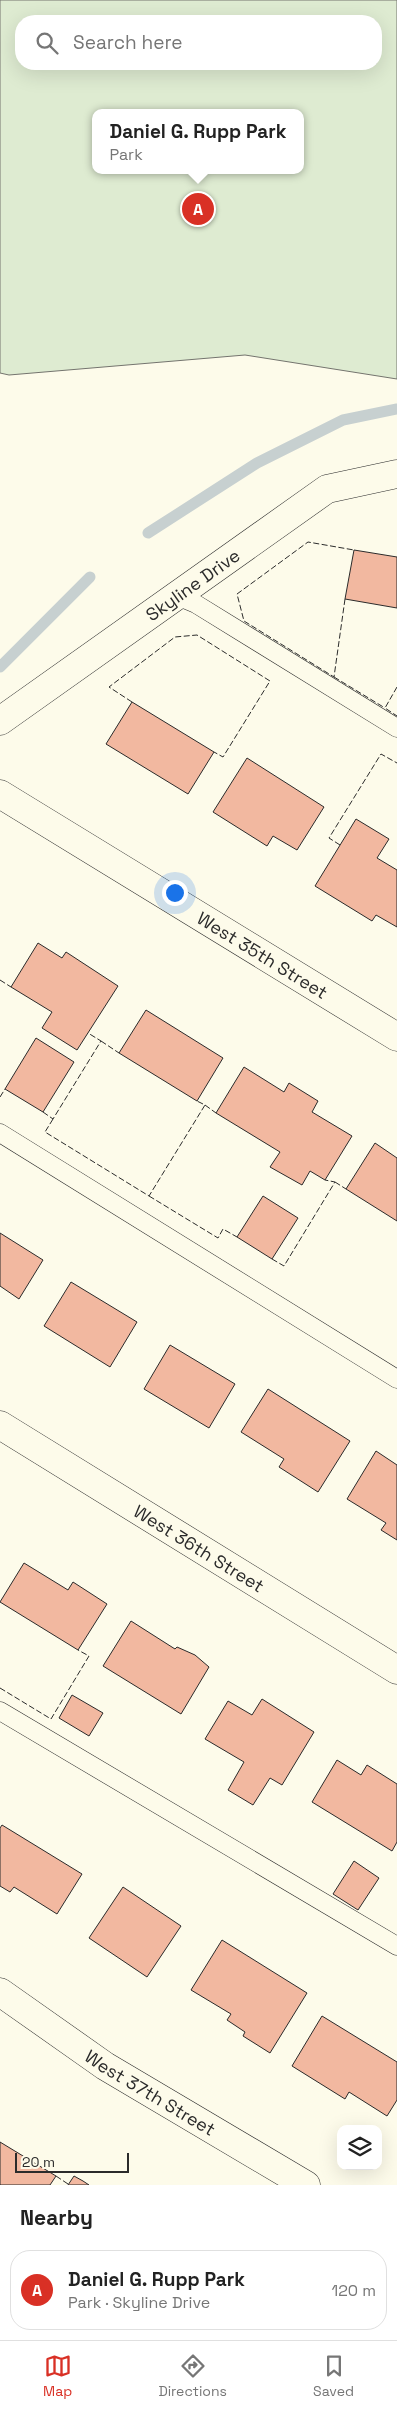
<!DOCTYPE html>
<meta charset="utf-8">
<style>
body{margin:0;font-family:"Space Grotesk",sans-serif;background:#f6f6f6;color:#222}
.controls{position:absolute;right:15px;bottom:15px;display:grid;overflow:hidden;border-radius:10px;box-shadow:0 5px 20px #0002}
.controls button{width:45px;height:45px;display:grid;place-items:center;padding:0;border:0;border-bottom:1px solid #e0e0e0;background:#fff;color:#222;font:25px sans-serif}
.scale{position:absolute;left:15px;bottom:12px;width:114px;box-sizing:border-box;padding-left:5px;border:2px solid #2b2b2b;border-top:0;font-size:14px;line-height:18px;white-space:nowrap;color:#2b2b2b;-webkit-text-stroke:4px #fdfbea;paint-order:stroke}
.you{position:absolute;left:174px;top:892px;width:18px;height:18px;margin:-12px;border:4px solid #fff;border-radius:50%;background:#1a73e8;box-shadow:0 0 0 8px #1a73e833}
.badge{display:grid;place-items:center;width:32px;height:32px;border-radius:50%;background:#d93025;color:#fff;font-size:16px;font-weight:700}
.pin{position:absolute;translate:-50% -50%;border:2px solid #fff;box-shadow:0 1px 5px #0006}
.popup{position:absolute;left:92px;top:109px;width:212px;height:65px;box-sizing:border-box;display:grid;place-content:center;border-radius:10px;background:#fff;filter:drop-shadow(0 1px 4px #0005);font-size:16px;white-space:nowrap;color:#767676}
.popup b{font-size:19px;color:#222}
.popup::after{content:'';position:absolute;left:50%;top:100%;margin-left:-10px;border:10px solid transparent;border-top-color:#fff}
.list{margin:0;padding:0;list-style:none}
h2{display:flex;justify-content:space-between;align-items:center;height:65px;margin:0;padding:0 20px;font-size:21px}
h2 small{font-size:16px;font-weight:400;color:#767676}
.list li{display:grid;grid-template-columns:32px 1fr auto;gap:15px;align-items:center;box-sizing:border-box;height:80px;margin:0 10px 10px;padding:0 10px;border:1px solid #e0e0e0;border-radius:20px}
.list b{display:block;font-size:19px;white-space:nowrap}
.list p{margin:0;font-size:16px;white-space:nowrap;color:#767676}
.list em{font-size:16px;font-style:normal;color:#767676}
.icon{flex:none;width:28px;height:28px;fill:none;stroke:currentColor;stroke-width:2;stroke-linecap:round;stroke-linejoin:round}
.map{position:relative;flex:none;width:397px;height:2185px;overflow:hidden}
.search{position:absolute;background:#fff;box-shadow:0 5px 20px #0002;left:15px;right:15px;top:15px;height:55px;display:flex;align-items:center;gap:12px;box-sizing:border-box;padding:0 18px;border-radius:20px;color:#767676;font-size:19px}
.sheet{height:155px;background:#fff}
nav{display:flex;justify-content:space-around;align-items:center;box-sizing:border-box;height:70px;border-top:1px solid #e0e0e0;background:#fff;font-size:14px;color:#767676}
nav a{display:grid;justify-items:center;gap:2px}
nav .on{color:#d93025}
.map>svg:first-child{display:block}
</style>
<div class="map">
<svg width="397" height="2185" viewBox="0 0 397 2185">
<rect width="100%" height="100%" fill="#fdfbea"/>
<!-- green -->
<path fill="#deebd1" stroke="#74746e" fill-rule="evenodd" d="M0 0H397V379L245 355 9 375 0 373ZM21 21H376V64H21ZM96 113H300V170H96Z"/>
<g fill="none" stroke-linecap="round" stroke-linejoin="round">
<!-- stream -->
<path stroke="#c7d0d0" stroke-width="11" d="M148 533 257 463 343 420 397 409
M0 667 90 577"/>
</g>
<!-- building -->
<path fill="#f2b8a0" stroke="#2b2b2b" d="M354 550 397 557V608L345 599Z
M132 702 214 752 188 794 106 744Z
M247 758 324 807 297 850 273 836 267 846 213 812Z
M356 819 389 839 377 858 397 870V927L376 915 372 921 315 886Z
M38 943 62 958 66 952 118 986 77 1050 42 1028 52 1012 11 987Z
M146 1010 223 1058 197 1101 119 1053Z
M36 1038 74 1062 43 1112 5 1089Z
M244 1067 284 1092 289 1083 318 1101 312 1112 352 1136 325 1180 310 1171 302 1185 270 1167 280 1152 216 1113Z
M375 1143 397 1158V1221L346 1189Z
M263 1196 298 1218 272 1259 237 1237Z
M0 1233 43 1260 19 1299 0 1286Z
M71 1282 137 1322 110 1367 44 1326Z
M170 1345 235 1384 209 1428 144 1389Z
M268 1389 350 1441 318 1492 279 1467 284 1459 241 1432Z
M376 1451 397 1465V1540L381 1530 386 1523 347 1499Z
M24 1563 68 1590 73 1582 107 1604 78 1650 0 1602Z
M131 1621 175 1649 177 1647 195 1655 209 1667 181 1714 103 1666Z
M72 1695 103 1713 89 1736 59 1718Z
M262 1699 314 1732 282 1785 270 1778 253 1805 228 1790 244 1762 205 1739 228 1701 252 1715Z
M337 1760 361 1775 367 1765 397 1784V1842L392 1851 312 1802Z
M2 1825 82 1874 57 1914 14 1887 10 1892 0 1886V1828Z
M354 1861 379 1878 358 1910 333 1894Z
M123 1887 181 1926 147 1977 89 1938Z
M222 1940 307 1993 270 2053 243 2036 245 2032 227 2020 231 2014 191 1990Z
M322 2016 397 2062V2100L387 2116 349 2092 345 2099 292 2066Z
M0 2142 56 2176 50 2185H0Z
M74 2176 83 2181 89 2185H68Z"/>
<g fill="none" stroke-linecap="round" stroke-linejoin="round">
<!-- service casing -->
<g stroke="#2b2b2b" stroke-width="19">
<path id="service" d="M177 596 196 604 397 728
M0 1133 397 1379
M0 1711 397 1946"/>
</g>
<!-- minor casing -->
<g stroke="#2b2b2b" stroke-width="29">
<g id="minor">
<path id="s1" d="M0 721 327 489 397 474"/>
<path id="s2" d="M0 794 397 1037"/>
<path id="s3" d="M0 1425 397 1670"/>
<path id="s4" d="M0 1992 105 2066 306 2185"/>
</g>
</g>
<!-- service -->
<use href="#service" stroke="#fdfbea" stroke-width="18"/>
<!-- minor -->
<use href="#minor" stroke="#fdfbea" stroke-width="28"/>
<!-- fence -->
<path stroke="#2b2b2b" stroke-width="1" stroke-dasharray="6 2.5" stroke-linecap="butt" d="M345 599 334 677 244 621 237 594 308 542 354 550
M334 677 385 708
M397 687 385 708 397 716
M132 702 109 687 175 637 197 635 270 681 223 757 214 752
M340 845 329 838 381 754 397 763
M0 980 11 987
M101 1041 119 1053
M0 1097 5 1089
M205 1105 216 1113
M43 1112 53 1119 101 1041 88 1033
M53 1119 45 1132 149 1196 205 1105 197 1101
M335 1182 346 1189
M149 1196 218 1238 223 1229 237 1237
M272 1259 284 1266 335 1182 325 1180
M0 1688 51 1719 89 1656 78 1650
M56 2176 68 2184"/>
</g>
<g text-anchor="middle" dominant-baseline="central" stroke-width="4" stroke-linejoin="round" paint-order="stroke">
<!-- street labels -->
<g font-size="18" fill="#2b2b2b" stroke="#fdfbea">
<text stroke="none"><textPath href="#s1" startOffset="236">Skyline Drive</textPath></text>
<text stroke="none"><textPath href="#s2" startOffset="308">West 35th Street</textPath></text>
<text stroke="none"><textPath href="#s3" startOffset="234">West 36th Street</textPath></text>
<text stroke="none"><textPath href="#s4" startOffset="181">West 37th Street</textPath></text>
</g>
</g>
</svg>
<div class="controls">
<button><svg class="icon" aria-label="layers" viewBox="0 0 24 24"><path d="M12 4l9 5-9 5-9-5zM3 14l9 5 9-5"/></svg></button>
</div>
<div class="scale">20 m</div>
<div class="you"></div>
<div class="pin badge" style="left:198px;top:209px">A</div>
<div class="popup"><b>Daniel G. Rupp Park</b>Park</div>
<div class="search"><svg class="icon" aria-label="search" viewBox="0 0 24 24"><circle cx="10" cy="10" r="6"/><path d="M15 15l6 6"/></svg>Search here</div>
</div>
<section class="sheet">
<h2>Nearby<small></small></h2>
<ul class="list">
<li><span class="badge">A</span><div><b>Daniel G. Rupp Park</b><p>Park · Skyline Drive</p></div><em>120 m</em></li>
</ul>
</section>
<nav>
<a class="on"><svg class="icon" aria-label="map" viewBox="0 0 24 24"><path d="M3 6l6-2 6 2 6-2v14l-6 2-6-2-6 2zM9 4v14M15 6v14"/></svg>Map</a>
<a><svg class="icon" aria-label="directions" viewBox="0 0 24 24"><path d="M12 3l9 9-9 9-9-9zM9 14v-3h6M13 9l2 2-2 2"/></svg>Directions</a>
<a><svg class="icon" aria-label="saved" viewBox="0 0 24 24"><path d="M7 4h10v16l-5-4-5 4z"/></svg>Saved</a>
</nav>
